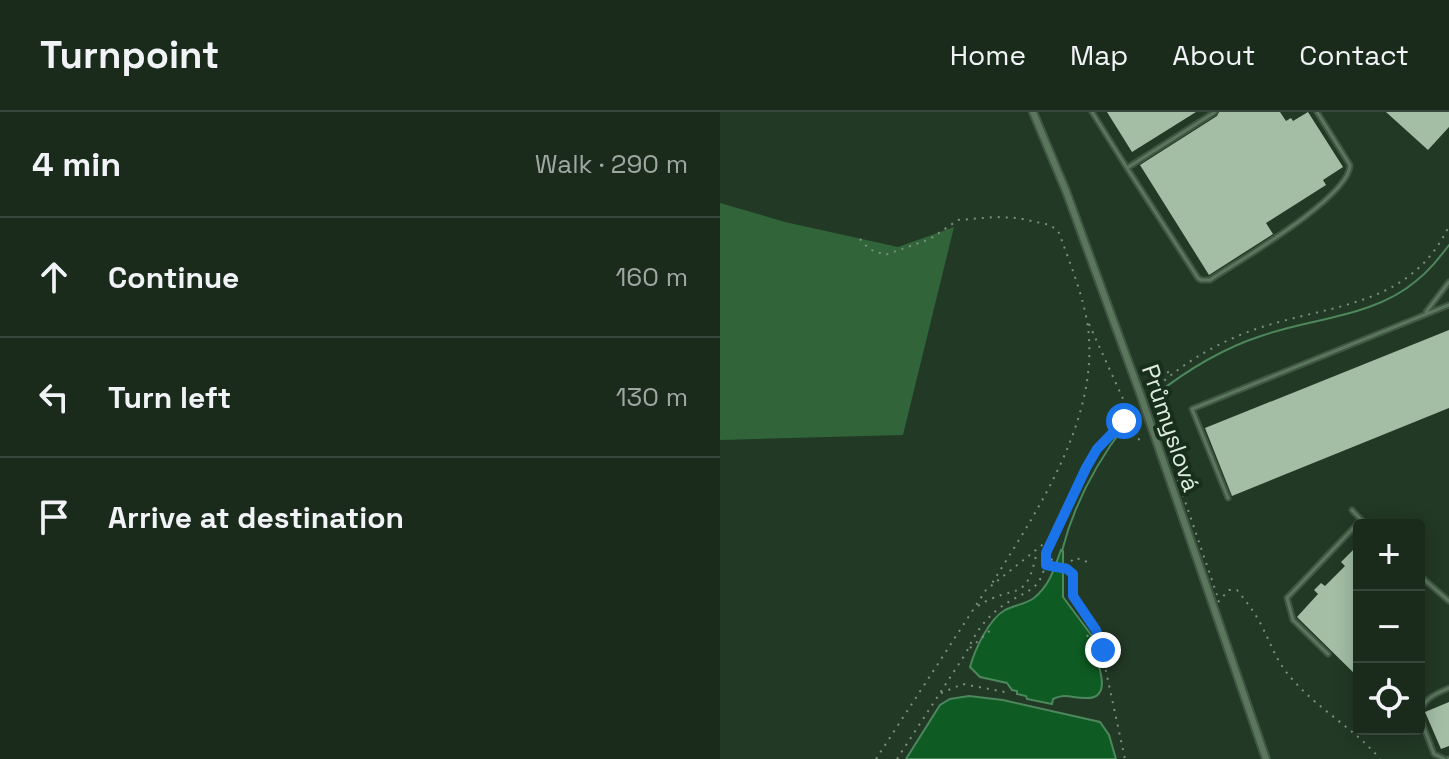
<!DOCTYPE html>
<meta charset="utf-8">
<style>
body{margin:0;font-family:"Space Grotesk",sans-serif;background:#273729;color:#f1f3f6}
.controls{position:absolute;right:24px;bottom:24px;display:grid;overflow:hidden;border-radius:8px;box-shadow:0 4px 20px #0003}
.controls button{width:72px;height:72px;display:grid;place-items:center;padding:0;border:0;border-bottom:2px solid #38473b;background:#1a2b1c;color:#f1f3f6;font:40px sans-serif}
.stop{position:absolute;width:24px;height:24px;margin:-18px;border:6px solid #1a73e8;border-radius:50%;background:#fff}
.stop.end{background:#1a73e8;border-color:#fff;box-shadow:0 2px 8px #0008}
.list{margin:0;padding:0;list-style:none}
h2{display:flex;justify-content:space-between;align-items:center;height:104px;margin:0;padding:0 32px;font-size:34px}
h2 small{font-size:26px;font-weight:400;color:#9fa7a3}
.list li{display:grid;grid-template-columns:52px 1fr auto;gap:24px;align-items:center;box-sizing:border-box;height:120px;padding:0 32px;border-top:2px solid #38473b}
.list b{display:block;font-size:30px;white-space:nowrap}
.list em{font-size:26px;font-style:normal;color:#9fa7a3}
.icon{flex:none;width:44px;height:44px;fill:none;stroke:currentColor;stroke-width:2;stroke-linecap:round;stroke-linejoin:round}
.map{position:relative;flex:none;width:729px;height:647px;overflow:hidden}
header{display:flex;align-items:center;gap:48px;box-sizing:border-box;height:112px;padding:0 40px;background:#1a2b1c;border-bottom:2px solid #38473b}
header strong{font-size:38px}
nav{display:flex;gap:44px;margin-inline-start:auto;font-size:28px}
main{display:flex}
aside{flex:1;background:#1a2b1c}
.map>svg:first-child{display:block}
</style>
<header>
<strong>Turnpoint</strong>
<nav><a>Home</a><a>Map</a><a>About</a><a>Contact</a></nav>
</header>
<main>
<aside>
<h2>4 min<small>Walk · 290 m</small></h2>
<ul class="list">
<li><svg class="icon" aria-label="ahead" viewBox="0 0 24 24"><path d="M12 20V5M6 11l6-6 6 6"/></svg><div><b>Continue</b></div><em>160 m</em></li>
<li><svg class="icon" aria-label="left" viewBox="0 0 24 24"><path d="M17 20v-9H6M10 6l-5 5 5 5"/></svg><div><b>Turn left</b></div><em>130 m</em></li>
<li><svg class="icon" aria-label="arrive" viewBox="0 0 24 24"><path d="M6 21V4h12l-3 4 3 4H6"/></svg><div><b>Arrive at destination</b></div></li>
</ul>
</aside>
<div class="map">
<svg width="729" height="647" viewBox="0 0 729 647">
<rect width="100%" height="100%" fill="#223925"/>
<!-- green -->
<path fill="#316439" d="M0 91 65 110 178 135 234 115 183 323 0 328Z"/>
<!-- water -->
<path fill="#0e5b23" stroke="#4d875c" stroke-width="2" d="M341 438 343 439V485L375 528 372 534C377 549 395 588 365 586 352 586 345 581 333 587L332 592 307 587 306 584 297 582V579L292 578 287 571 260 565 250 555C255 537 269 507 285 498 295 493 306 492 314 486 330 473 334 457 341 438Z
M249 584 283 588 380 610 389 623 396 647H186L220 593 230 587Z"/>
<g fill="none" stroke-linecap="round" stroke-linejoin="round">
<!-- stream -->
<path stroke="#4d875c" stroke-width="2" d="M434 284C467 258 501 237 541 224 591 206 654 205 696 169 709 159 719 146 729 133
M342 439C354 391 376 351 406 312"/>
</g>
<!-- building -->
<path fill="#a3bea5" d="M387 0H476L412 40Z
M499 0H560L566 9 571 6 573 9 588 0 623 55 603 68 606 73 546 111 553 122 489 163 420 53 497 4Z
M666 0H729V15L708 38Z
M729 218V296L512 384 485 316Z
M634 437 639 442V566L577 505 598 482 594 478 601 471 605 474 625 454 621 450Z
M729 590V634L721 637 705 600Z"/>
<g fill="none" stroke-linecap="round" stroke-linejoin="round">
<!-- service casing -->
<g stroke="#405643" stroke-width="7">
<path id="service" d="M372 0 407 56 495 0
M407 56 478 166 481 168H490C517 150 630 85 630 53L597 0
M706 200 729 170
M508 386 472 297 729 193
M632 398 646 413
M699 463 729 489
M608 542 573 508 567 486 641 408
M699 601C705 586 715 582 729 576
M699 603 714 642 724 647
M728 647H729"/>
</g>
<!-- minor casing -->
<g stroke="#405643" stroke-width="10">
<path id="minor" d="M313 0 346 79 422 287
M426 299 546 647"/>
</g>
<!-- path -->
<path stroke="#7d907f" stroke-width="2" stroke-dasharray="2 6" stroke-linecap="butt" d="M140 127 149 137 165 143 210 127 238 108 276 105 298 106 330 113 338 119 341 126C352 157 367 193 369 226 375 314 315 402 271 473
M369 212 409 300
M425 270 453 258
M432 279C461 253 490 235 525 221 602 191 688 200 729 114
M432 292 497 483
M414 311 420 331
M327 440 334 451 348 453 354 446 364 448 371 453
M328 453 347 457 353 462V484L380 527 384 547
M498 490 509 478H517C525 488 533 498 539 509 551 530 555 549 573 568 599 598 635 617 660 647
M258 494C295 470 306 494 317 439
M367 523 384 550 405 647
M250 536 273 516
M247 539C254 524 263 509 277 498 304 476 325 484 326 439 352 393 364 345 404 309
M221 581 243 572 285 580
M156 647 266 478 336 422
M177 647 246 541"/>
<!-- service -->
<use href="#service" stroke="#5a765d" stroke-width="3"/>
<!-- minor -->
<use href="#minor" stroke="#5a765d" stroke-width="6"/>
<!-- minor-bridge casing -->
<g stroke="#405643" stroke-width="10" stroke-linecap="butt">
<path id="minor-bridge" d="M422 287 426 299"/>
</g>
<!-- path-bridge -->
<path stroke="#7d907f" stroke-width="2" stroke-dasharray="2 6" stroke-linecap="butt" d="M428 280 432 292
M409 300 414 311"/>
<!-- minor-bridge -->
<use href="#minor-bridge" stroke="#5a765d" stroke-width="6"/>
</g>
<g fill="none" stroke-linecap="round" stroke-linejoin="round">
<!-- route -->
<path stroke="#1a73e8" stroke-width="10" d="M383 538 376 518 353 484V462L347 457 326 453V441L366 356 377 337 404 309"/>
</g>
<g text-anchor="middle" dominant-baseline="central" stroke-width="8" stroke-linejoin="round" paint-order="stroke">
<!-- street labels -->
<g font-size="24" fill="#dfede0" stroke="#182f1b">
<text transform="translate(451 316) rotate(71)">Průmyslová</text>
</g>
</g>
</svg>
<div class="controls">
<button>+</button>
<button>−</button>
<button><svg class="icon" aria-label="locate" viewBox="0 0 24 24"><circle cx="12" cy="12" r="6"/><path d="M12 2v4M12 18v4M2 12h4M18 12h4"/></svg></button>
</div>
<div class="stop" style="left:404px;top:309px"></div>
<div class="stop end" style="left:383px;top:538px"></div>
</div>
</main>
